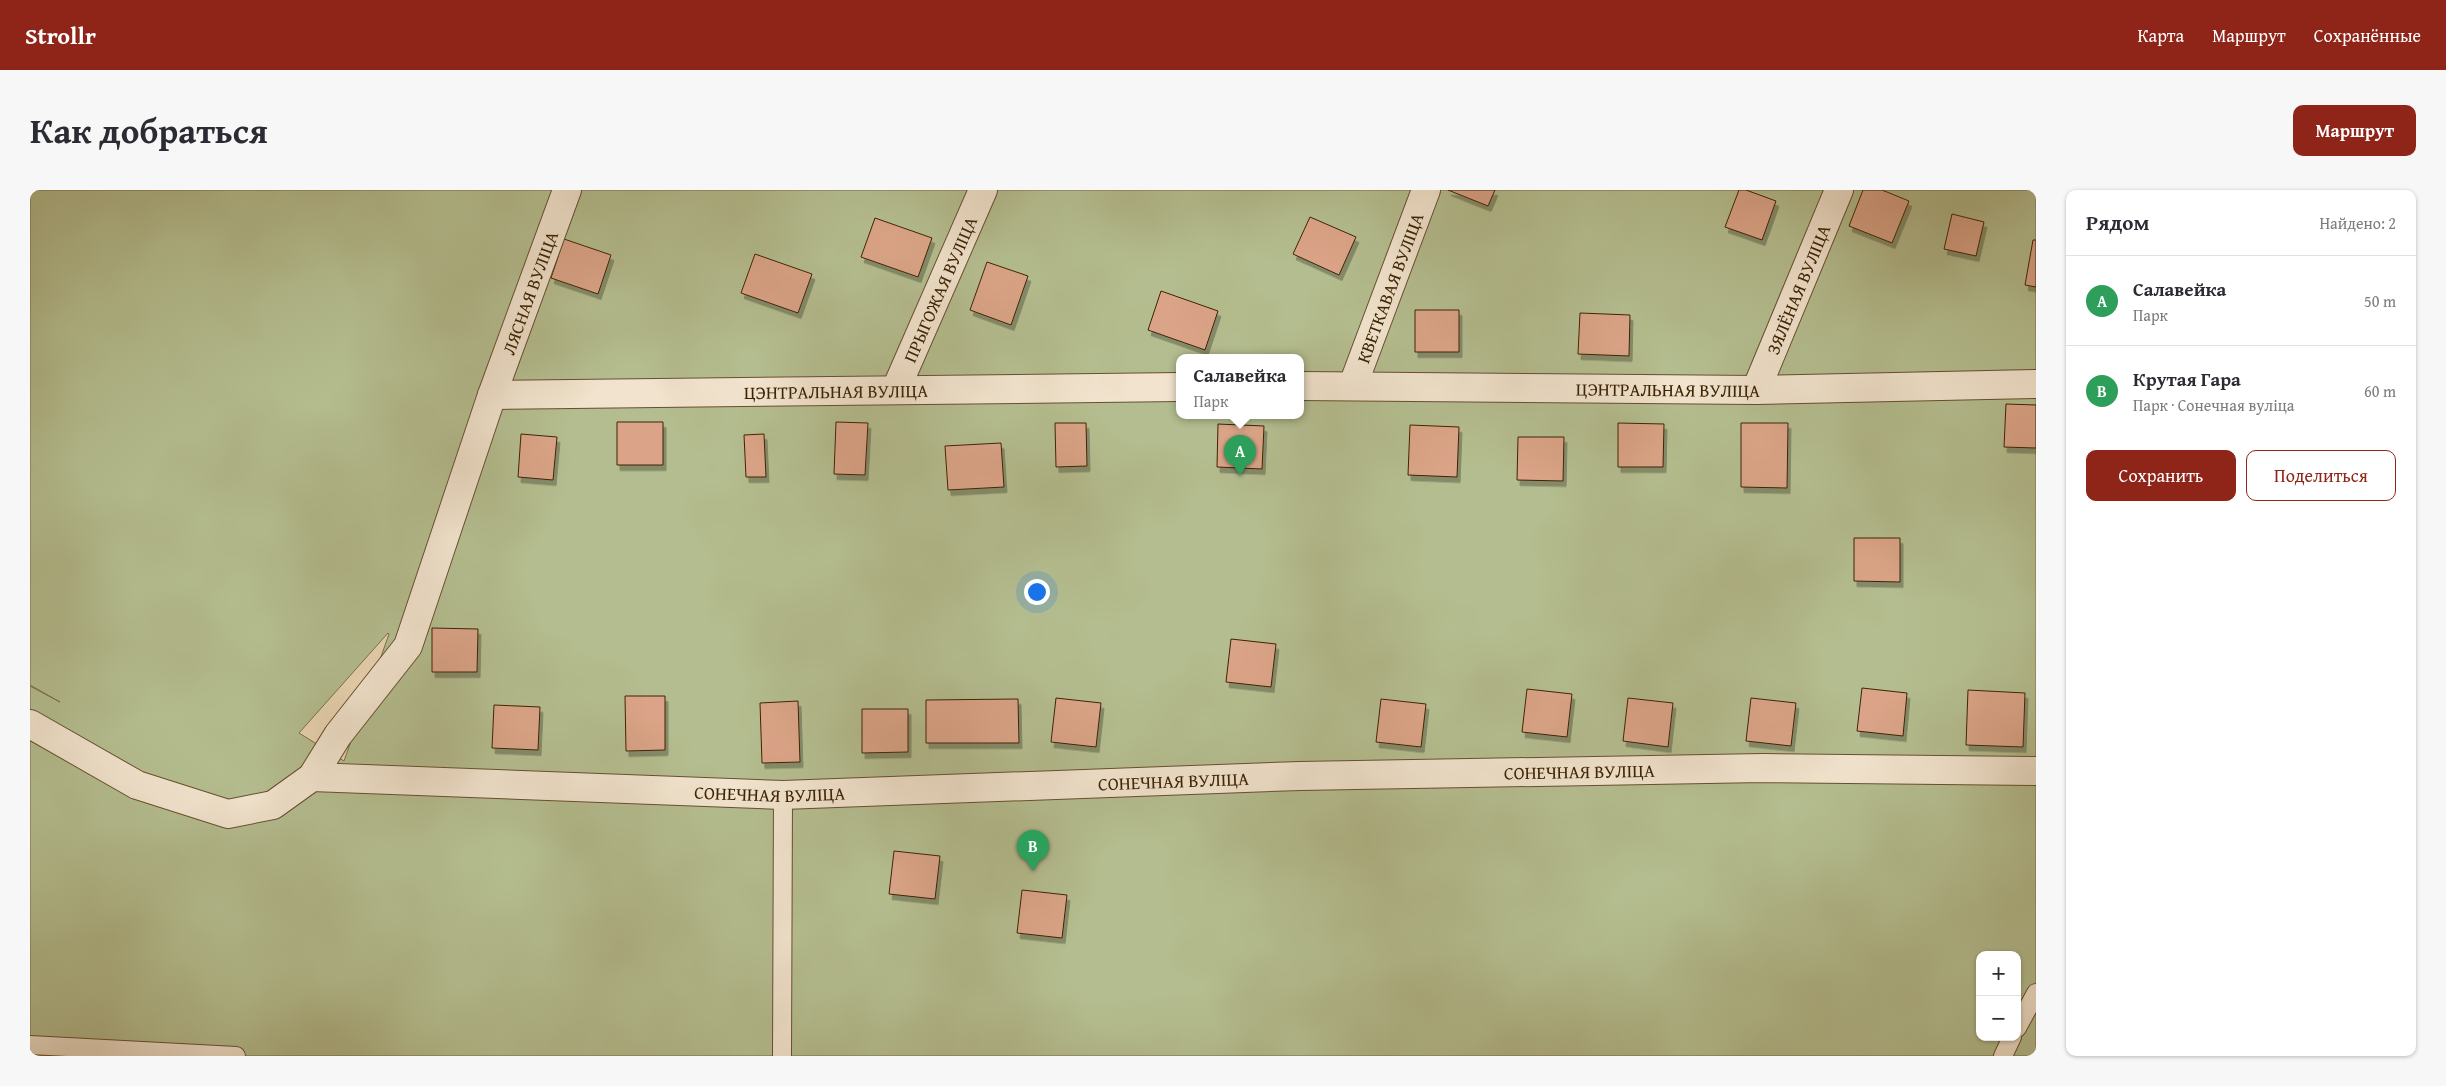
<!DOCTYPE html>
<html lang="ru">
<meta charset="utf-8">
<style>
body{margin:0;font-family:"Gentium Book Plus",serif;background:#f7f7f7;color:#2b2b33}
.controls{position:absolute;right:15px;bottom:15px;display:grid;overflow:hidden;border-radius:10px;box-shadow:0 1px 4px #0004}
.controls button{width:45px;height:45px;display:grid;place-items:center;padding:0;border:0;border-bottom:1px solid #e1e1e2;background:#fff;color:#2b2b33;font:25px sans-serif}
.you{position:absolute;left:1006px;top:401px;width:18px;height:18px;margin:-12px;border:4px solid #fff;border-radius:50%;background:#1a73e8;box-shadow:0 0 0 8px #1a73e833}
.badge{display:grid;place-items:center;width:32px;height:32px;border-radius:50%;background:#8f2418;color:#fff;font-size:16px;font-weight:700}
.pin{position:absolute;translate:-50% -41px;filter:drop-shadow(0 1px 2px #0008)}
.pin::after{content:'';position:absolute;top:26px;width:18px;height:15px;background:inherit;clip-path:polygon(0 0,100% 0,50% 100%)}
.popup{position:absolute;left:1146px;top:164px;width:128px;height:65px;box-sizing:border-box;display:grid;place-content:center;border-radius:10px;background:#fff;filter:drop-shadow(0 1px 4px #0005);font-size:16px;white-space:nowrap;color:#7c7c81}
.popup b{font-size:19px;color:#2b2b33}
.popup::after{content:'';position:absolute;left:50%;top:100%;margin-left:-10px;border:10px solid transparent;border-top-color:#fff}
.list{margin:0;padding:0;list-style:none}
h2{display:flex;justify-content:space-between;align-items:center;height:65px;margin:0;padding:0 20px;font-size:21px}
h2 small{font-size:16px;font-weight:400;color:#7c7c81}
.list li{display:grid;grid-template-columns:32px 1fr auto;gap:15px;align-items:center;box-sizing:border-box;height:90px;padding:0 20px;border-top:1px solid #e1e1e2}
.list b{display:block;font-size:19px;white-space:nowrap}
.list p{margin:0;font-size:16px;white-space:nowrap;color:#7c7c81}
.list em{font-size:16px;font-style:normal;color:#7c7c81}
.actions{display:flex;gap:10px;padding:15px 20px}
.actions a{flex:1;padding:11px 0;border:1px solid #8f2418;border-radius:10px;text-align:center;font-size:18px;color:#8f2418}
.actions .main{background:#8f2418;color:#fff}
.map{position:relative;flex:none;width:2006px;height:866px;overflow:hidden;border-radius:10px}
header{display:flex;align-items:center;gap:30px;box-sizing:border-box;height:70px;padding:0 25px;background:#8f2418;color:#fff}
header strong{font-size:24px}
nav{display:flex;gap:28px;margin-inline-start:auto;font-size:18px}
.intro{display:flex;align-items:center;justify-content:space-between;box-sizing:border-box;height:120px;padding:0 30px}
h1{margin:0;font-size:35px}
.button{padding:12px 22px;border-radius:10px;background:#8f2418;color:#fff;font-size:18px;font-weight:700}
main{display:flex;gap:30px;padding:0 30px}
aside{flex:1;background:#fff;border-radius:10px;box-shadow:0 1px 4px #0004}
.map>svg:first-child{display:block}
</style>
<header>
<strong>Strollr</strong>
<nav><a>Карта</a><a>Маршрут</a><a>Сохранённые</a></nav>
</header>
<div class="intro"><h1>Как добраться</h1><a class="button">Маршрут</a></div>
<main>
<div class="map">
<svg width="2006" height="866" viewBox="0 0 2006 866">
<defs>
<filter id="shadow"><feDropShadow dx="3" dy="5.5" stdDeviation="0" flood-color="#0004"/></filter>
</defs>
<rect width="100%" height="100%" fill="#ead4b2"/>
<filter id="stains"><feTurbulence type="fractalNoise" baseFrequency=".004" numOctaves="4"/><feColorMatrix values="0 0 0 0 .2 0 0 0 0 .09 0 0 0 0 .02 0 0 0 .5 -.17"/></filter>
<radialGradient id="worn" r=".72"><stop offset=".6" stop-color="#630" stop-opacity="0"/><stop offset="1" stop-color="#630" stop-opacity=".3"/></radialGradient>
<!-- green -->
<path fill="#b4bd8f" stroke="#78704a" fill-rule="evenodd" d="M0 0H2006V866H0V496L30 512 0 495ZM1150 167H1270V225H1150ZM358 443 359 444 314 571 269 543ZM1950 765H1987V847H1950Z"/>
<!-- building -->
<path fill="#dba488" stroke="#3c2304" filter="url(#shadow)" d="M1418 0H1465L1458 16Z
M1709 0H1716L1746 11 1732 50 1695 37Z
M1833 0H1852L1879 11 1862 53 1819 36Z
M1922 24 1954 32 1946 66 1914 59Z
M1280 27 1326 47 1309 85 1263 64Z
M845 28 902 48 888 87 831 67Z
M534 49 581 65 568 104 521 88Z
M2003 50H2006V97L1995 95Z
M725 64 782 84 768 123 711 103Z
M957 72 998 86 981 135 940 120Z
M1131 101 1188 121 1175 160 1118 140Z
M1385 120H1429V162H1385Z
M1550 123 1600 125 1599 166 1548 164Z
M1976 214 2006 215V258L1974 257Z
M587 232H633V275H587Z
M806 232 838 233 835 285 804 284Z
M1025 233H1056L1057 276 1026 277Z
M1588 233 1634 234 1633 277H1588Z
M1711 233H1758L1757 298 1711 297Z
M1188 234 1234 236 1232 279 1187 277Z
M1380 235 1429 237 1427 287 1378 285Z
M491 244 527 247 523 290 488 287Z
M734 244 736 287H716L714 245Z
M1488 247H1534L1533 291 1487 290Z
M971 253 974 297 918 300 915 256Z
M1824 348H1870V392L1824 391Z
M402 438 448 439 447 482H402Z
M1201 449 1246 454 1241 497 1196 492Z
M1832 498 1877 503 1873 546 1827 541Z
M1497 499 1542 504 1537 547 1492 542Z
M1938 500 1995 503 1993 557 1936 555Z
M595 506H635V560L596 561Z
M1026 508 1071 513 1066 557 1021 552Z
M1598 508 1643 513 1638 557 1593 551Z
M1721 508 1766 513 1761 556 1716 551Z
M988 509 989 553H896V510Z
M1351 509 1396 514 1391 557 1346 552Z
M768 511 770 572 732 573 730 513Z
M464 515 510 517 508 560 462 558Z
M832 519H878V562L832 563Z
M864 661 910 666 905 709 859 704Z
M992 700 1037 705 1032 748 987 743Z"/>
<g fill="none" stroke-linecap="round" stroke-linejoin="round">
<!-- lane casing -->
<g stroke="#684f30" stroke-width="20">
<path id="lane" d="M1987 838 2006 803
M0 855 206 866
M752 866 753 605
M1973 866 1982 847"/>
</g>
<!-- street casing -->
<g stroke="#684f30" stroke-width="30">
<g id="street">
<path id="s1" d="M1323 195 1396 0"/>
<path id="s2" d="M1270 196 1726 200 2006 194"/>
<path id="s3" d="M866 199 953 0"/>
<path id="s4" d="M1726 200 1809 0"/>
<path id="s5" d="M462 205 1150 197"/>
<path id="s6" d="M0 534 107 595 198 624 243 615 282 587 308 545 378 456 462 205 537 0"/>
<path id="s7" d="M282 587 753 605 1270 586 1733 578 2006 581"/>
</g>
</g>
<!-- lane -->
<use href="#lane" stroke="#f1e3cd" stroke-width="18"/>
<!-- street -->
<use href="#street" stroke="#f1e3cd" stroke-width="28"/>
</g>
<g text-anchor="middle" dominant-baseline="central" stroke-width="5" stroke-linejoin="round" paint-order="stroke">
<!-- street labels -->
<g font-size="18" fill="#3c2304" stroke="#f1e3cd">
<text stroke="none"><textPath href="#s1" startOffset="104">КВЕТКАВАЯ ВУЛІЦА</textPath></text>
<text stroke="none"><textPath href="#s3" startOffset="109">ПРЫГОЖАЯ ВУЛІЦА</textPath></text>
<text stroke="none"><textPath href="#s4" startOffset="109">ЗЯЛЁНАЯ ВУЛІЦА</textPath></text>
<text stroke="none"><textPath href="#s6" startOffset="849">ЛЯСНАЯ ВУЛІЦА</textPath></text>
<text stroke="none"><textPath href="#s2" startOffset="368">ЦЭНТРАЛЬНАЯ ВУЛІЦА</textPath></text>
<text stroke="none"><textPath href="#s5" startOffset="344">ЦЭНТРАЛЬНАЯ ВУЛІЦА</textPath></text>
<text stroke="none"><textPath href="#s7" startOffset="1268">СОНЕЧНАЯ ВУЛІЦА</textPath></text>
<text stroke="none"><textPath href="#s7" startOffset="862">СОНЕЧНАЯ ВУЛІЦА</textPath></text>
<text stroke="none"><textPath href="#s7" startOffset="458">СОНЕЧНАЯ ВУЛІЦА</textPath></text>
</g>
</g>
<rect width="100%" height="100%" filter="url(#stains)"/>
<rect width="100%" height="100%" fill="url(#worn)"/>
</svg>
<div class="controls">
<button>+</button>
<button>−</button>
</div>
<div class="you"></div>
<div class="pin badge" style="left:1210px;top:286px;background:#2e9e5b">A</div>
<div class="popup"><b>Салавейка</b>Парк</div>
<div class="pin badge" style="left:1003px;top:681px;background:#2e9e5b">B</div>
</div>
<aside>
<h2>Рядом<small>Найдено: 2</small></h2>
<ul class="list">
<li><span class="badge" style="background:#2e9e5b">A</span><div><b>Салавейка</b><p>Парк</p></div><em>50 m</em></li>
<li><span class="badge" style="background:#2e9e5b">B</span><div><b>Крутая Гара</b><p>Парк · Сонечная вуліца</p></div><em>60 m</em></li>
</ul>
<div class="actions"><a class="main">Сохранить</a><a>Поделиться</a></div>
</aside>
</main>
